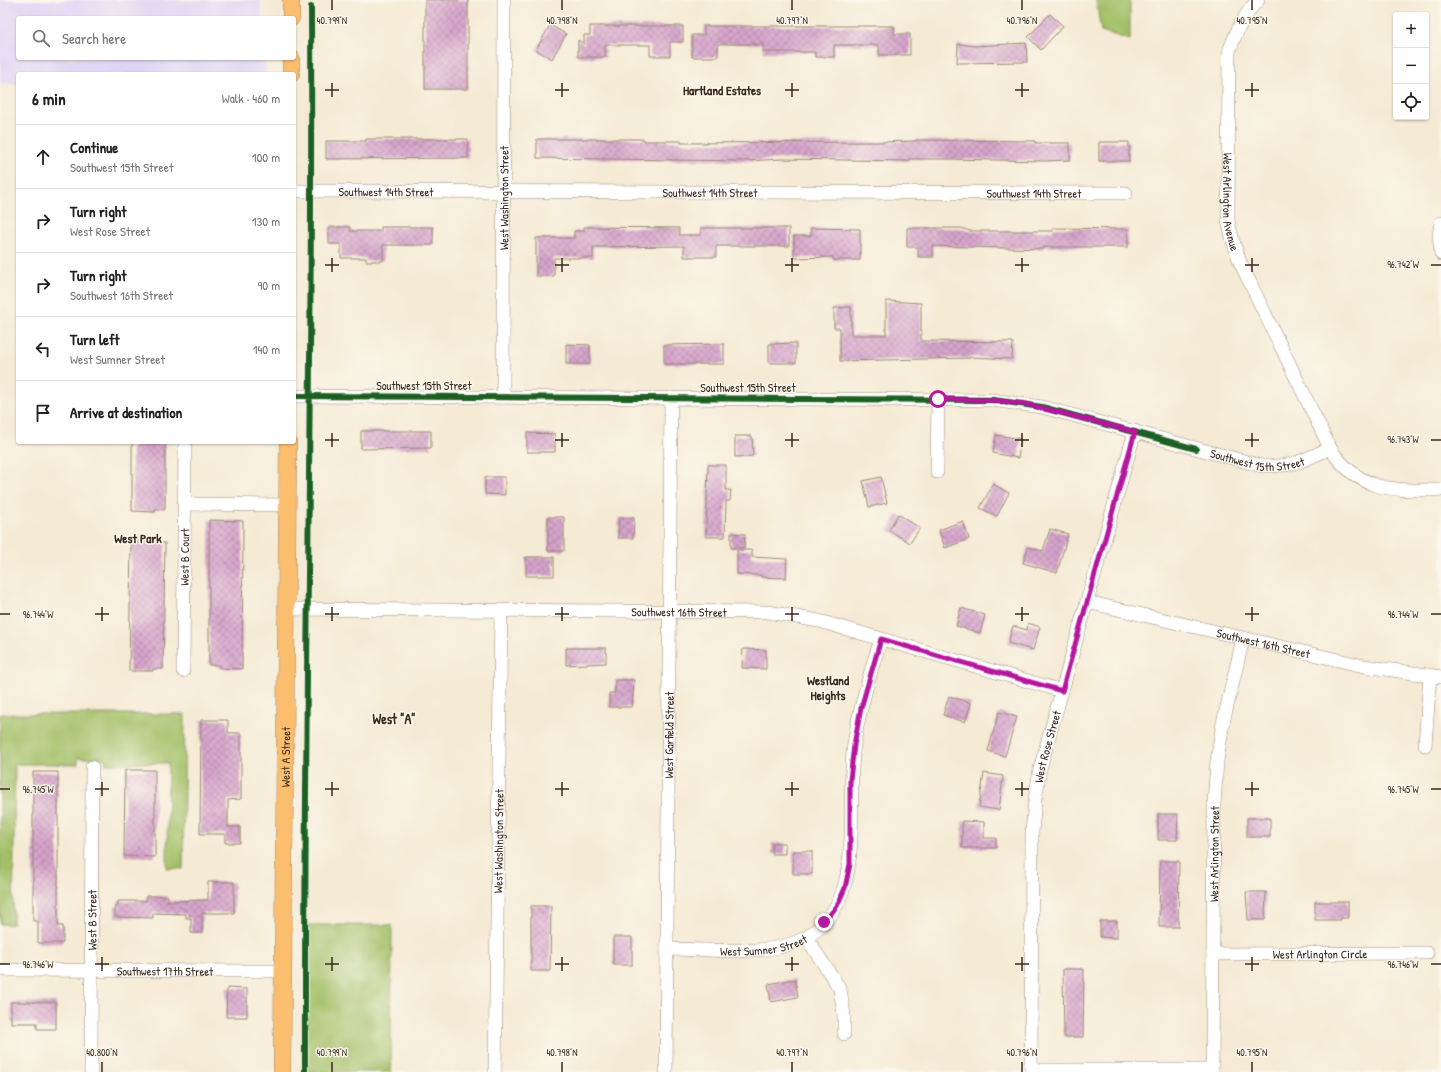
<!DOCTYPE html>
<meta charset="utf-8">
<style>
body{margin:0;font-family:"Patrick Hand",sans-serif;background:#f2f2f2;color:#202124}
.controls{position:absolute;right:12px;top:12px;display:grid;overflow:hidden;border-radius:4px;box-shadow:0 1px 3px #0004}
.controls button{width:36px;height:36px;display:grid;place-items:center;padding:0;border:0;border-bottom:1px solid #e0e0e0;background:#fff;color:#202124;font:20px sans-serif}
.stop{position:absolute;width:12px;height:12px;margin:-9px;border:3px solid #b5179e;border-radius:50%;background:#fff}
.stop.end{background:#b5179e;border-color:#fff;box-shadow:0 1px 4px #0008}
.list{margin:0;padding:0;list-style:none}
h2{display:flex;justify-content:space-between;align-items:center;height:52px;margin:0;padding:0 16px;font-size:17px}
h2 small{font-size:13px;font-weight:400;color:#757577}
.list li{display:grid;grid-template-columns:26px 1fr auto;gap:12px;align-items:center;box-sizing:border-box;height:64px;padding:0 16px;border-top:1px solid #e0e0e0}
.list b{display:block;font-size:15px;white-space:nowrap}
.list p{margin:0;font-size:13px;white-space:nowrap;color:#757577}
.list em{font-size:13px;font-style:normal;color:#757577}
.icon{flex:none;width:22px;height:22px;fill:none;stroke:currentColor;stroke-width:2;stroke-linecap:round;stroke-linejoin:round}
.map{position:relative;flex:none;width:1441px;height:1072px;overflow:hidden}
.search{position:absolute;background:#fff;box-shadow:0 1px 3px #0004;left:16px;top:16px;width:280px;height:44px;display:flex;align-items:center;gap:10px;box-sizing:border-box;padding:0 14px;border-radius:4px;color:#757577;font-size:15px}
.panel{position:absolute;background:#fff;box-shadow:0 1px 3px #0004;left:16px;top:72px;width:280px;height:372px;border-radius:4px}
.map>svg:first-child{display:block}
</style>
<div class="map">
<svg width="1441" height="1072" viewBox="0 0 1441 1072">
<defs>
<pattern id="building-cross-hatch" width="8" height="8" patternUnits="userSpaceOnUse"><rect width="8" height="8" fill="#d7a4cc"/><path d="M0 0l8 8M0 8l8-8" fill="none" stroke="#b086a5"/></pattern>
</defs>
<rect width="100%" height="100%" fill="#fbf7ec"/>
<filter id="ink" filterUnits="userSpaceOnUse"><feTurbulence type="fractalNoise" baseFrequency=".025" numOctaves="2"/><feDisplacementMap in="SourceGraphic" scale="8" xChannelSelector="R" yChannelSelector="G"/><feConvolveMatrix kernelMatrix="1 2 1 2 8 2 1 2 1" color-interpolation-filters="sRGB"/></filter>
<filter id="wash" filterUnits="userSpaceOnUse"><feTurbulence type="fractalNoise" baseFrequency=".012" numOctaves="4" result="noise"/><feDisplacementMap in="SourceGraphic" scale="16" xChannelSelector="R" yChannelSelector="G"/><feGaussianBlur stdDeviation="0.9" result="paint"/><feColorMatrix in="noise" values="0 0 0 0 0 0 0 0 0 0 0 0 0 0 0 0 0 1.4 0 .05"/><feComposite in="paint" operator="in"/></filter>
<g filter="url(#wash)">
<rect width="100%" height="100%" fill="#f5ead4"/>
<!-- built -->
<path fill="#dfd4f5" d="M0 0H260L262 18H18V58H265L266 74H18V84L0 83Z"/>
<!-- park -->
<path fill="#a3c067" stroke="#6f7542" d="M1096 0H1130V40L1101 31Z
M0 714H185L183 869 167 868 168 763 106 764 105 758H78V764H15L13 924H0Z
M307 925H392L391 1072H306Z"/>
<g id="blocks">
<!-- building -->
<path fill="url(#building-cross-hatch)" d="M425 0H468V89H425Z
M1050 14 1063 26 1041 50 1028 37Z
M550 25 566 34 552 59 536 50Z
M590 26H683V42H670V56H650V45H605V56L608 57H578V40L584 44V35H590Z
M704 26H894V34H910V55H879V45H834V57H815V52H763V44H718V57H692V35H704Z
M1026 43 1027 62 957 63 958 44 975 46Z
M366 139H468V158L326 159V141H366Z
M537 139H644V141H681V143L879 142 916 141V140L1035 141V143H1070V160L1044 161 948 159H909V161L782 159 745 161 537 158Z
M1099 142H1129V161H1099Z
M329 227H350V231H381V227H433V245H383V261H366V258H341V244H329Z
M584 227 679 228V235H701V228H789V246H716V257H684V246L593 247V258H554V276H536V238H574V231H584Z
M811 228 860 229V260H833V257L794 258V236H811Z
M907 228H961L970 231H1053V228L1128 229V247H1044V249L933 246V257H918V247H907Z
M886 301 921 303V341L1013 342 1012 359 970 357V358L840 361V328H834V308L851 307V335H886Z
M796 343V363H769V344Z
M566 344 590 345V364H566Z
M724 344V364H664V345Z
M361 431H431V448L361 449Z
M527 433 555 434V452H527Z
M996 435 1021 439 1018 458 993 453Z
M735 436H752L753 456 735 457Z
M132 442 165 444V509H155V512L132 511Z
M708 465H726V490H731L730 501H726L725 537H706Z
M485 477H505V495L485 494Z
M881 477 887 503 869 507 863 481Z
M993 484 1009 493 997 516 980 508Z
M898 514 920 528 910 543 889 530Z
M548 517H564V551H548Z
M619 518H634L633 538H618Z
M209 520 243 521 242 669 219 668V665H209Z
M963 521 969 539 945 548 939 530Z
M1050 529 1068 534 1057 573 1023 563 1028 547 1043 551Z
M731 533 745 534 744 548H731Z
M131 540H154V543H165L163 669H153V671H129Z
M737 550H752V557L787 559 786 578 761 577V575L737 574Z
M526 557H554V576H526Z
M961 608 985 615 980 633 956 626Z
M1028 623 1040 627 1033 650 1008 643 1013 626 1027 630Z
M566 648H606V663L566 665Z
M743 649 766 650V669L742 668Z
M615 680H634L632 707H609V693H615Z
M949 696 971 703 965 722 943 715Z
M999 712 1017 717 1005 756 988 751Z
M201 720H228V733H241V799L228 800V827H240V843H225V834H200Z
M125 770H155V857L124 856Z
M33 772H58V926H63V943H38V921H33Z
M984 773 1003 776 999 810 979 807Z
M1158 814H1178L1177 840H1158Z
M1247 818H1270V837H1247Z
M962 821 984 822V838H996V848H962Z
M772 843H785V854H772Z
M793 851H812V874H793Z
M1160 861H1179L1178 927H1159Z
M208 882H234V913H202V933H191V918H186V914L153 913V918L115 917V906H118V901H146V896H168V901L208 900Z
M1246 892H1266L1265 920H1248Z
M1315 902H1348V918H1341V920H1315Z
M531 906H551L550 971H531Z
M1100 921H1117V938L1100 937Z
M613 937H632V965H613Z
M1063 969H1084L1083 1037H1064Z
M795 979 798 997 771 1002 768 984Z
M227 988 247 989V1017H226Z
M11 1002H56V1029H37V1023H11Z"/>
</g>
</g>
<g filter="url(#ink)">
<use href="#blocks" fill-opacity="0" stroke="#988a79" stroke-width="1"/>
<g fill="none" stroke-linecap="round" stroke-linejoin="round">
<!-- minor casing -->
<g stroke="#988a79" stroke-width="14">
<g id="minor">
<path id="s1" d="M1258 0C1243 16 1236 32 1229 52L1228 221 1233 241 1240 262 1330 448C1360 493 1392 490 1441 490"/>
<path id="s2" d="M294 191 1126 193"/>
<path d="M1441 223 1439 235 1441 254"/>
<path id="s3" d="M294 396 992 400 1042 407 1262 466C1292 467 1303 461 1330 448"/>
<path id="s4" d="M503 397 504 0"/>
<path d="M937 472 938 399"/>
<path d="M184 504 287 505"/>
<path id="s5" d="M1087 602 1364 666 1441 677"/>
<path id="s6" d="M286 609 768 612 819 621 1062 691"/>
<path id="s7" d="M183 671 185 442"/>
<path d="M1425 745 1430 676"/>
<path d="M806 937 840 989 844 1015V1034"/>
<path id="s8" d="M667 949C703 949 759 955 791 944 873 916 844 810 854 744 859 709 870 673 881 639"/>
<path id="s9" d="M1213 954 1427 953"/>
<path id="s10" d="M0 970 282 971"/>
<path d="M1031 1070H1212"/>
<path id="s11" d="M91 1072 92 767"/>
<path id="s12" d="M495 1072 501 611"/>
<path id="s13" d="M666 1072 671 398"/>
<path id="s14" d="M1031 1072 1032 832 1035 800 1040 769 1135 431"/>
<path id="s15" d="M1212 1072 1214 804 1217 761 1223 723 1243 639"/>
</g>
</g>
<!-- major casing -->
<g stroke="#988a79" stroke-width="18">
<g id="major">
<path d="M291 18V0"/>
<path d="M291 74V58"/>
<path id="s16" d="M282 1072 288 442"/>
</g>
</g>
<!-- minor -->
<use href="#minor" stroke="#fff" stroke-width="13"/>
<!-- major -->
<use href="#major" stroke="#fbbd6e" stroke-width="17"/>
<!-- cycleway casing -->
<g stroke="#fbf7ec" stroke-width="8">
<path id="cycleway" d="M294 396 992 400 1042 407 1196 449
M305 1072C304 717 313 362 311 7"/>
</g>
<!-- cycleway -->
<use href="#cycleway" stroke="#1b5e20" stroke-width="6"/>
</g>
</g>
<g fill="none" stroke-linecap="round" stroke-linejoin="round" filter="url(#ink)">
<!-- route -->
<path stroke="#b5179e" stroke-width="5" d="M824 922 837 906 845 888 850 864V780L854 745 861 708 881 639 1062 691 1135 432 1026 404 992 400 938 399"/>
</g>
<!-- ticks -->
<path fill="none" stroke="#3b2a1e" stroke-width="1.5" d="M332 0V10M562 0V10M792 0V10M1022 0V10M1252 0V10M332 83V97M562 83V97M792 83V97M1022 83V97M1252 83V97M325 90H339M555 90H569M785 90H799M1015 90H1029M1245 90H1259M332 258V272M562 258V272M792 258V272M1022 258V272M1252 258V272M325 265H339M555 265H569M785 265H799M1015 265H1029M1245 265H1259M1431 265H1441M332 433V447M562 433V447M792 433V447M1022 433V447M1252 433V447M325 440H339M555 440H569M785 440H799M1015 440H1029M1245 440H1259M1431 440H1441M102 607V621M332 607V621M562 607V621M792 607V621M1022 607V621M1252 607V621M0 614H10M95 614H109M325 614H339M555 614H569M785 614H799M1015 614H1029M1245 614H1259M1431 614H1441M102 782V796M332 782V796M562 782V796M792 782V796M1022 782V796M1252 782V796M0 789H10M95 789H109M325 789H339M555 789H569M785 789H799M1015 789H1029M1245 789H1259M1431 789H1441M102 957V971M332 957V971M562 957V971M792 957V971M1022 957V971M1252 957V971M0 964H10M95 964H109M325 964H339M555 964H569M785 964H799M1015 964H1029M1245 964H1259M1431 964H1441M102 1062V1072M332 1062V1072M562 1062V1072M792 1062V1072M1022 1062V1072M1252 1062V1072"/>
<g text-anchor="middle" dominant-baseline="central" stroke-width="3" stroke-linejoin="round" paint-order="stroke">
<!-- street labels -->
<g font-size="12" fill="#3b2a1e" stroke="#fbf7ec">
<text stroke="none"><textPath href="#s2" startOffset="92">Southwest 14th Street</textPath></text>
<text stroke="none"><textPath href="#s2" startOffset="416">Southwest 14th Street</textPath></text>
<text stroke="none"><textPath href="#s2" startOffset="740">Southwest 14th Street</textPath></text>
<text stroke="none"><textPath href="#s4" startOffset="199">West Washington Street</textPath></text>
<text stroke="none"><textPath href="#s1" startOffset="210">West Arlington Avenue</textPath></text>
<text x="424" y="385">Southwest 15th Street</text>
<text x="748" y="387">Southwest 15th Street</text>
<text stroke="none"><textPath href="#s3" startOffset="971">Southwest 15th Street</textPath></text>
<text stroke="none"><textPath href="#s7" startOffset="114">West B Court</textPath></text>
<text stroke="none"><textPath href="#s6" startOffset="393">Southwest 16th Street</textPath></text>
<text stroke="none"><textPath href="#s5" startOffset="181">Southwest 16th Street</textPath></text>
<text stroke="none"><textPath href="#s13" startOffset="337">West Garfield Street</textPath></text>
<text stroke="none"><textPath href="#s14" startOffset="327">West Rose Street</textPath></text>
<text stroke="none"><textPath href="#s16" startOffset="315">West A Street</textPath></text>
<text stroke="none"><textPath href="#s12" startOffset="231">West Washington Street</textPath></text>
<text stroke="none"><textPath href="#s15" startOffset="218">West Arlington Street</textPath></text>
<text stroke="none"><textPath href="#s11" startOffset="152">West B Street</textPath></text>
<text stroke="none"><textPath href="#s8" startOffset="97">West Sumner Street</textPath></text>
<text stroke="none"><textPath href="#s9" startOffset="107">West Arlington Circle</textPath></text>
<text stroke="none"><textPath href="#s10" startOffset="165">Southwest 17th Street</textPath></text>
</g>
<!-- neighbourhood labels -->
<g font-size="13" font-weight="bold" fill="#3b2a1e" stroke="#fbf7ec">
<text x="722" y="90">Hartland Estates</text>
<text x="138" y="538">West Park</text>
<text x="828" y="680">Westland<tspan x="828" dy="15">Heights</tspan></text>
</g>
<!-- quarter labels -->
<g font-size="14" font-weight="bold" fill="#3b2a1e" stroke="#fbf7ec">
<text x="394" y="718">West "A"</text>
</g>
</g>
<g font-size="10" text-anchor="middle" fill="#3b2a1e" stroke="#fbf7ec" stroke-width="3" stroke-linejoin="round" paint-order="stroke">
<text x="332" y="24">40.799°N</text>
<text x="562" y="24">40.798°N</text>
<text x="792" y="24">40.797°N</text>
<text x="1022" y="24">40.796°N</text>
<text x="1252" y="24">40.795°N</text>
<text x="1403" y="268">96.742°W</text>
<text x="1403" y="443">96.743°W</text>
<text x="1403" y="618">96.744°W</text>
<text x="38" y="618">96.744°W</text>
<text x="1403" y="793">96.745°W</text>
<text x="38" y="793">96.745°W</text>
<text x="1403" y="968">96.746°W</text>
<text x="38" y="968">96.746°W</text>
<text x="102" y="1056">40.800°N</text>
<text x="332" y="1056">40.799°N</text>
<text x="562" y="1056">40.798°N</text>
<text x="792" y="1056">40.797°N</text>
<text x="1022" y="1056">40.796°N</text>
<text x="1252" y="1056">40.795°N</text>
</g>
</svg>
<div class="controls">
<button>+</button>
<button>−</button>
<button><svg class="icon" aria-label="locate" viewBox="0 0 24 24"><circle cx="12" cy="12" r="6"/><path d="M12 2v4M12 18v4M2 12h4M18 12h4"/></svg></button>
</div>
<div class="stop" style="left:938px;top:399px"></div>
<div class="stop end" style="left:824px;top:922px"></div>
<div class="search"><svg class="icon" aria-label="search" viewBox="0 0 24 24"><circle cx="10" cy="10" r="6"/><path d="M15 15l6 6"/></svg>Search here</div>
<section class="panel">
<h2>6 min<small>Walk · 460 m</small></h2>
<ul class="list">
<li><svg class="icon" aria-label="ahead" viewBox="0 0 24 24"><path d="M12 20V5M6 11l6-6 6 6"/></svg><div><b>Continue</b><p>Southwest 15th Street</p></div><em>100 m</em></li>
<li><svg class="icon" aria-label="right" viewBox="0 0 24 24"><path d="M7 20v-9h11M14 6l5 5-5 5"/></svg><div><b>Turn right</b><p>West Rose Street</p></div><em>130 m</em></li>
<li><svg class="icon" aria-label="right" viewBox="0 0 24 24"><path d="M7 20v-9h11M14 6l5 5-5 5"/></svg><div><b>Turn right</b><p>Southwest 16th Street</p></div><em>90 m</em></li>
<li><svg class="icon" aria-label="left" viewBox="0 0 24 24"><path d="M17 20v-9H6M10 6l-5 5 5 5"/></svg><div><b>Turn left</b><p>West Sumner Street</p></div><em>140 m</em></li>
<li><svg class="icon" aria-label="arrive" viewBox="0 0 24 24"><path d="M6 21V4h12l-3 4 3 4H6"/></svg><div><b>Arrive at destination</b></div></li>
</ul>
</section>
</div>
